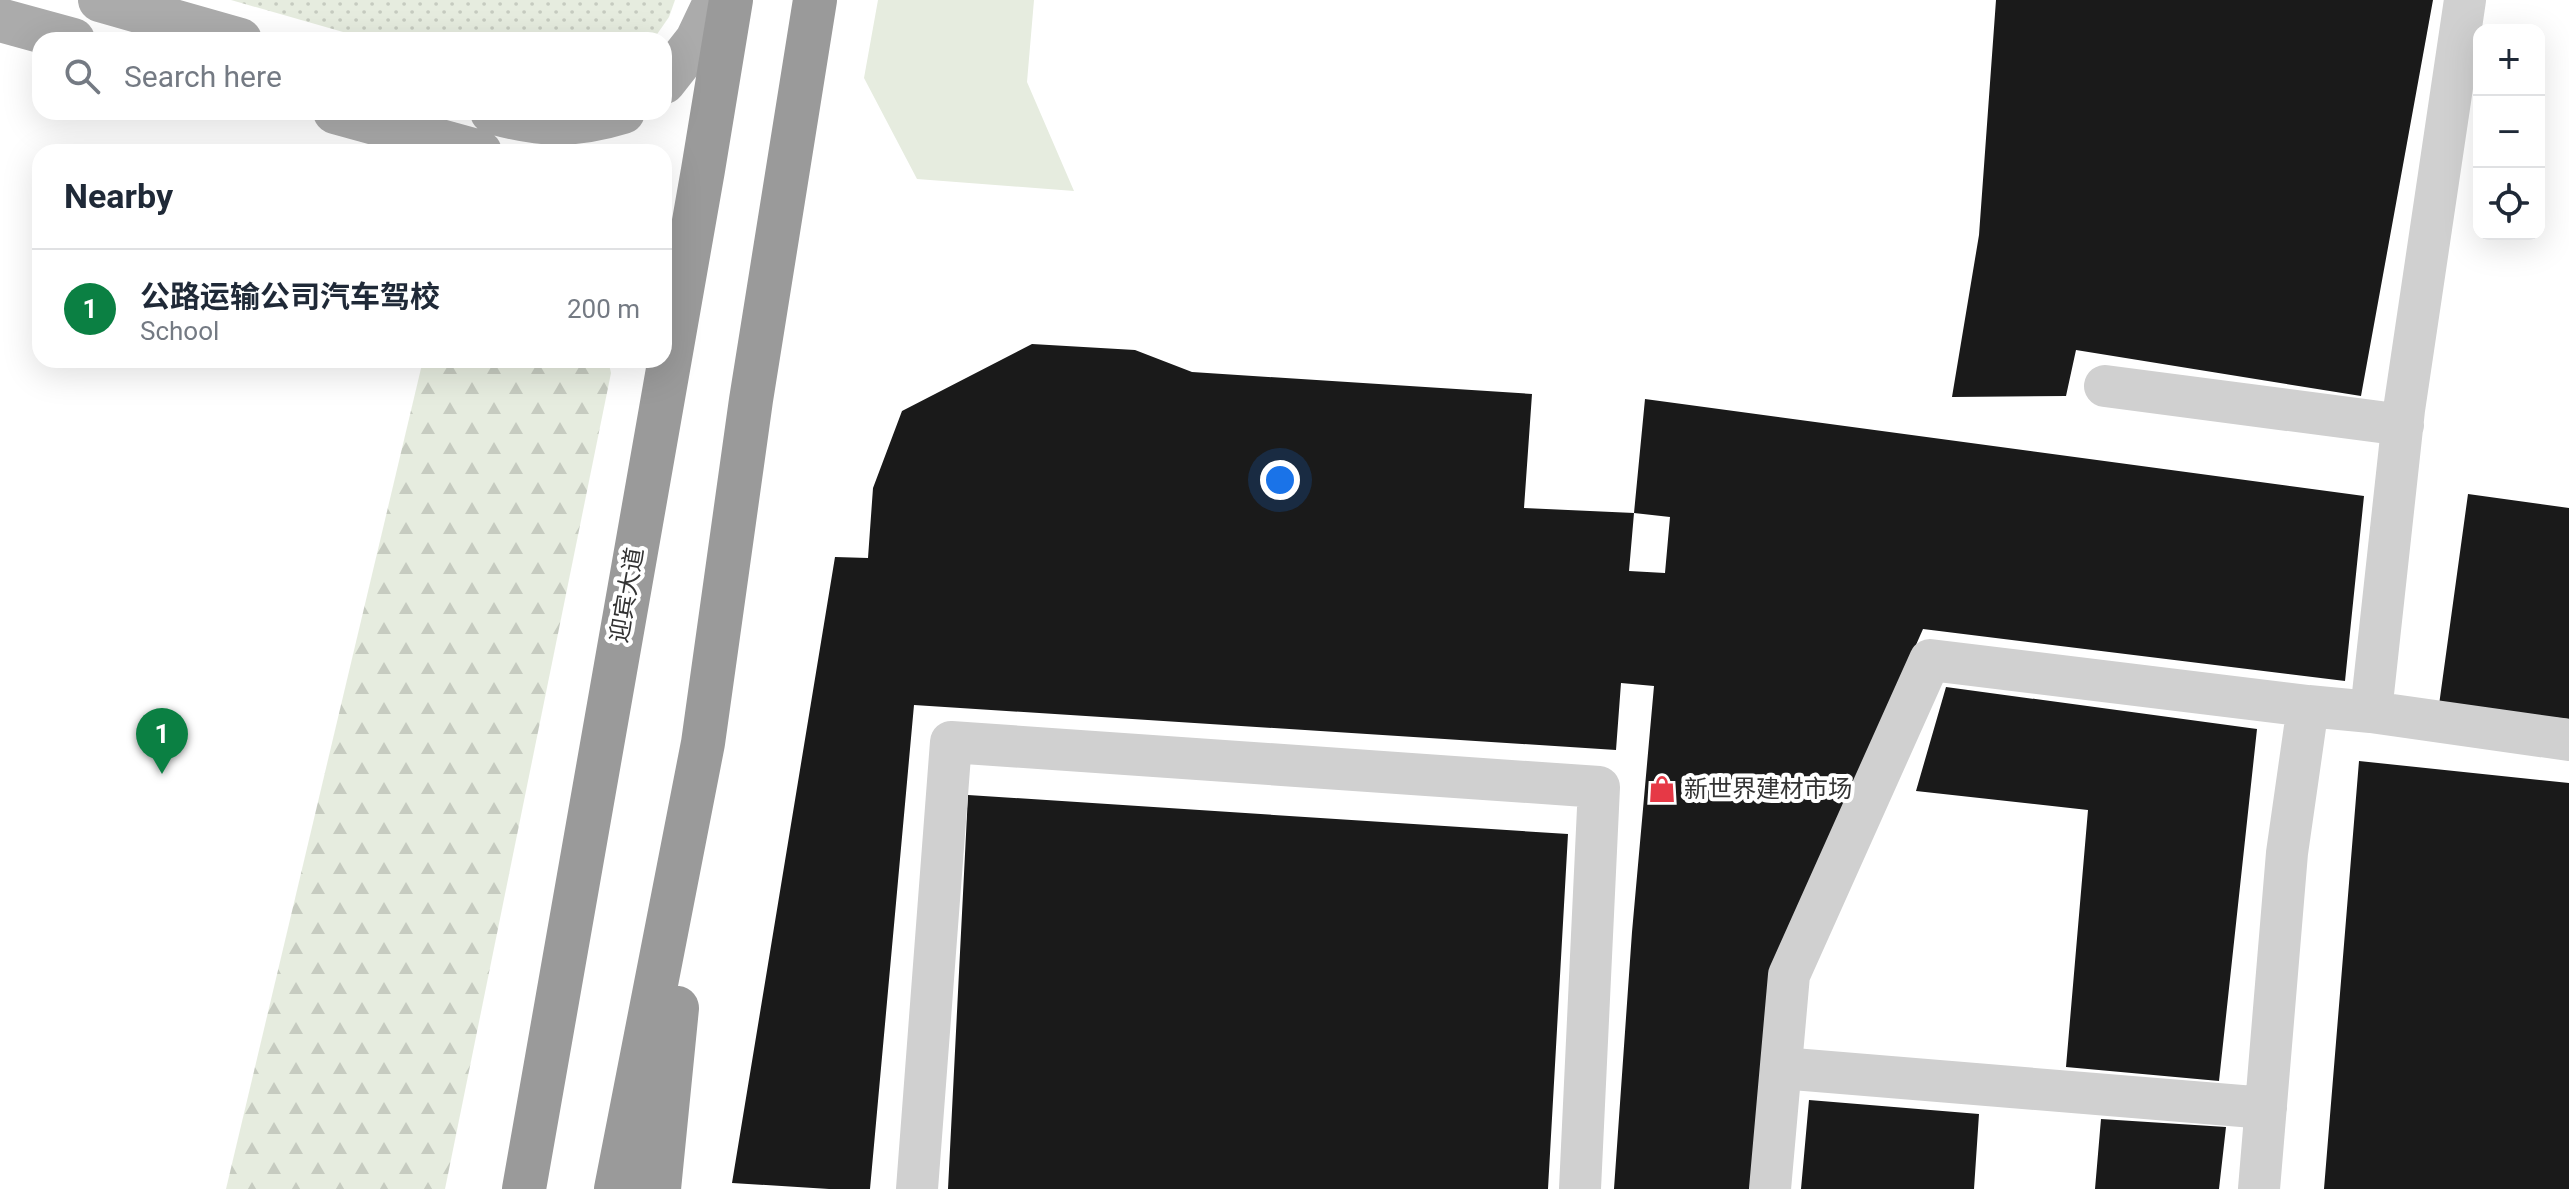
<!DOCTYPE html>
<meta charset="utf-8">
<style>
body{margin:0;font-family:Roboto,"Noto Sans SC",sans-serif;background:#f6f6f7;color:#1f2937}
.controls{position:absolute;right:24px;top:24px;display:grid;overflow:hidden;border-radius:16px;box-shadow:0 8px 32px #0002}
.controls button{width:72px;height:72px;display:grid;place-items:center;padding:0;border:0;border-bottom:2px solid #e0e1e3;background:#fff;color:#1f2937;font:40px sans-serif}
.you{position:absolute;left:1280px;top:480px;width:28px;height:28px;margin:-20px;border:6px solid #fff;border-radius:50%;background:#1a73e8;box-shadow:0 0 0 12px #1a73e833}
.badge{display:grid;place-items:center;width:52px;height:52px;border-radius:50%;background:#0b8043;color:#fff;font-size:26px;font-weight:700}
.pin{position:absolute;translate:-50% -66px;filter:drop-shadow(0 2px 4px #0008)}
.pin::after{content:'';position:absolute;top:42px;width:28px;height:24px;background:inherit;clip-path:polygon(0 0,100% 0,50% 100%)}
.list{margin:0;padding:0;list-style:none}
h2{display:flex;justify-content:space-between;align-items:center;height:104px;margin:0;padding:0 32px;font-size:34px}
h2 small{font-size:26px;font-weight:400;color:#747a83}
.list li{display:grid;grid-template-columns:52px 1fr auto;gap:24px;align-items:center;box-sizing:border-box;height:120px;padding:0 32px;border-top:2px solid #e0e1e3}
.list b{display:block;font-size:30px;white-space:nowrap}
.list p{margin:0;font-size:26px;white-space:nowrap;color:#747a83}
.list em{font-size:26px;font-style:normal;color:#747a83}
.icon{flex:none;width:44px;height:44px;fill:none;stroke:currentColor;stroke-width:2;stroke-linecap:round;stroke-linejoin:round}
.map{position:relative;flex:none;width:2569px;height:1189px;overflow:hidden}
.search{position:absolute;background:#fff;box-shadow:0 8px 32px #0002;left:32px;top:32px;width:640px;height:88px;display:flex;align-items:center;gap:20px;box-sizing:border-box;padding:0 28px;border-radius:24px;color:#747a83;font-size:30px}
.panel{position:absolute;background:#fff;box-shadow:0 8px 32px #0002;left:32px;top:144px;width:640px;height:224px;border-radius:24px}
.map>svg:first-child{display:block}
</style>
<div class="map">
<svg width="2569" height="1189" viewBox="0 0 2569 1189">
<defs>
<pattern id="forest-firs" width="22" height="20" patternUnits="userSpaceOnUse" patternTransform="scale(2)"><rect width="22" height="20" fill="#e6ecdf"/><path d="M5 1l3.5 6h-7zM16 11l3.5 6h-7z" fill="#c6cbc0"/></pattern>
<pattern id="park-dots" width="8" height="8" patternUnits="userSpaceOnUse" patternTransform="scale(2)"><rect width="8" height="8" fill="#e6ecdf"/><path d="M2 2h.1M6 6h.1" fill="none" stroke="#c6cbc0" stroke-width="1.8" stroke-linecap="round"/></pattern>
</defs>
<rect width="100%" height="100%" fill="#fff"/>
<!-- grass -->
<path fill="#e6ecdf" d="M878 0H1034L1027 82 1074 191 917 179 864 78Z"/>
<!-- forest -->
<path fill="url(#forest-firs)" d="M423 360H608L611 373 445 1189H226Z"/>
<!-- park -->
<path fill="url(#park-dots)" d="M231 0H675L669 17 653 40H371Z"/>
<!-- building -->
<path fill="#1a1a1a" d="M1996 0H2433L2361 396 2076 350 2066 396 1952 397 1979 235Z
M1032 344 1135 350 1192 372 1532 394 1524 508 1634 513 1629 571 1665 573 1670 517 1634 513 1645 399 2364 496 2345 681 1923 629 1774 967 1753 1189H1614L1632 932 1654 686 1621 683 1616 750 914 705 870 1189H829L732 1183 835 557 868 558 873 488 902 411Z
M2468 494 2569 508V719L2439 705Z
M1946 687 2257 729 2219 1081 2066 1067 2088 810 1916 791Z
M2359 761 2569 783V1189H2324Z
M968 795 1568 834 1548 1189H948Z
M1809 1100 1979 1114 1974 1189H1801Z
M2101 1119 2226 1127 2219 1189H2095Z"/>
<g fill="none" stroke-linecap="round" stroke-linejoin="round">
<!-- minor -->
<path stroke="#d0d0d0" stroke-width="42" d="M2105 386 2403 425
M2371 712 2404 410 2465 0
M1781 1068 2266 1108
M917 1189 951 742 1599 787 1580 1189
M1770 1189 1789 975 1930 660 2308 706 2371 712 2569 740
M2259 1189 2287 853 2308 706"/>
<!-- major -->
<path stroke="#ababab" stroke-width="44" d="M100 0 240 40
M0 20 73 40
M664 82 697 40 716 0
M335 112 480 152
M492 112C541 126 574 127 623 112"/>
<!-- highway -->
<path stroke="#9a9a9a" stroke-width="44" d="M524 1189 703 170 731 0
M616 1189 703 743 751 400 815 0
M659 1189 677 1008"/>
</g>
<!-- icons -->
<defs>
<g id="shop-bare" transform="scale(2.16)"><path d="M-5-2.5h2.3a2.7 3.5 0 0 1 5.4 0H5L5.5 6h-11ZM-1.5-2.5h3a1.5 2.3 0 0 0-3 0Z" fill="#e63946" stroke="#fff" stroke-width="2.5" paint-order="stroke"/></g>
</defs>
<g fill-rule="evenodd">
<use href="#shop-bare" x="1662" y="789"/>
</g>
<g text-anchor="middle" dominant-baseline="central" stroke-width="8" stroke-linejoin="round" paint-order="stroke">
<!-- street labels -->
<g font-size="24" fill="#333" stroke="#fff">
<text transform="translate(627 595) rotate(-80)">迎宾大道</text>
</g>
<!-- poi labels -->
<g font-size="24" fill="#333" stroke="#fff" text-anchor="start">
<text x="1684" y="789">新世界建材市场</text>
</g>
</g>
</svg>
<div class="controls">
<button>+</button>
<button>−</button>
<button><svg class="icon" aria-label="locate" viewBox="0 0 24 24"><circle cx="12" cy="12" r="6"/><path d="M12 2v4M12 18v4M2 12h4M18 12h4"/></svg></button>
</div>
<div class="you"></div>
<div class="pin badge" style="left:162px;top:774px">1</div>
<div class="search"><svg class="icon" aria-label="search" viewBox="0 0 24 24"><circle cx="10" cy="10" r="6"/><path d="M15 15l6 6"/></svg>Search here</div>
<section class="panel">
<h2>Nearby<small></small></h2>
<ul class="list">
<li><span class="badge">1</span><div><b>公路运输公司汽车驾校</b><p>School</p></div><em>200 m</em></li>
</ul>
</section>
</div>
